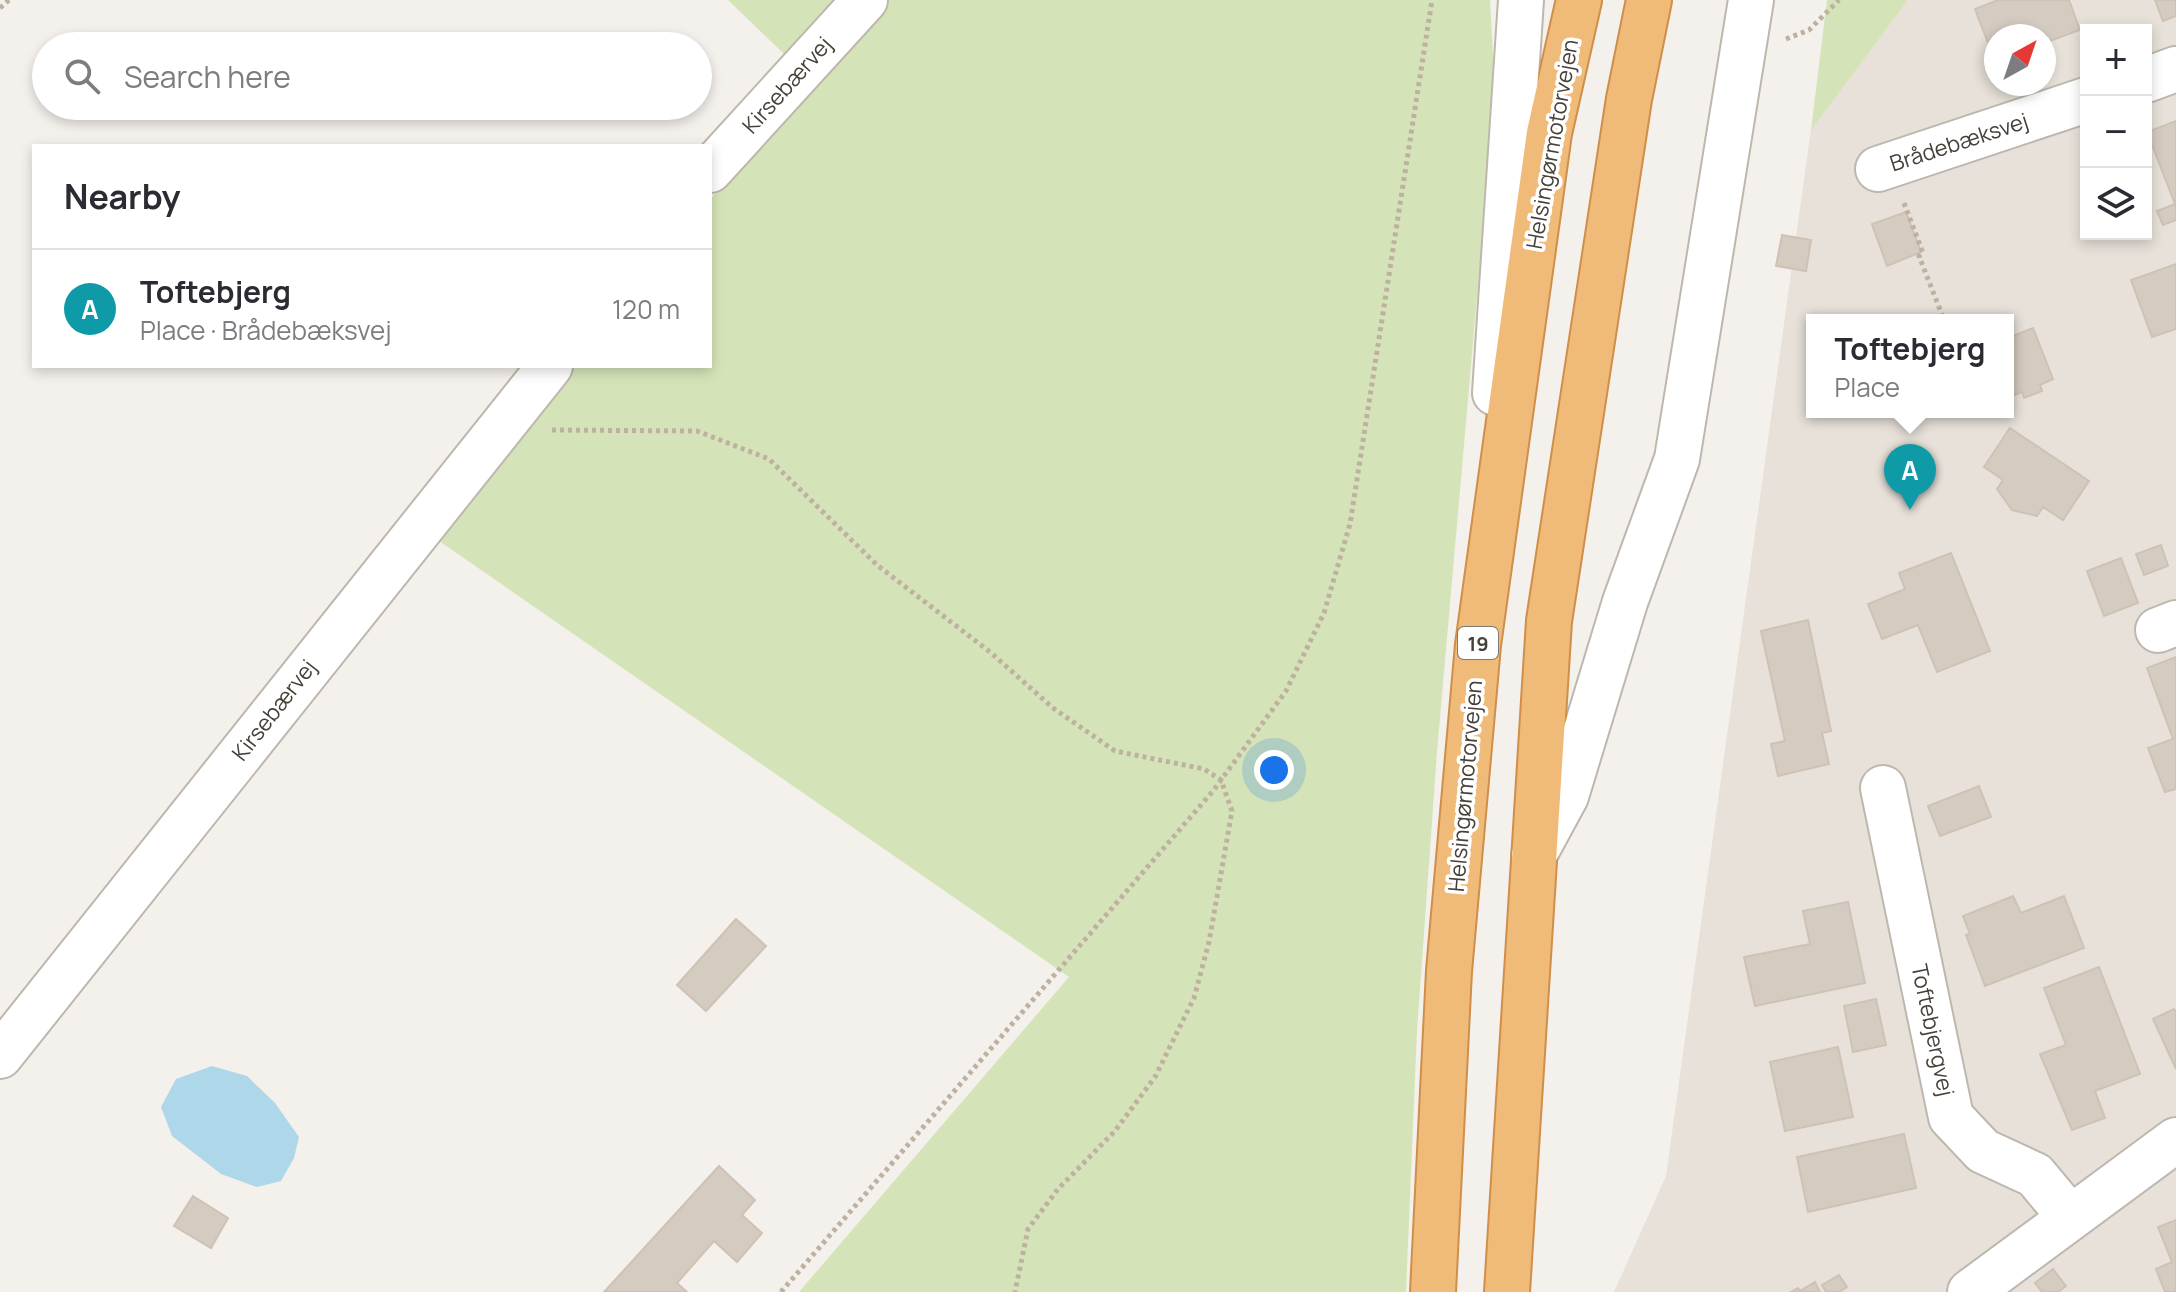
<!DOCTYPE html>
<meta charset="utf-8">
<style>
body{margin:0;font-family:Manrope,sans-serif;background:#f7f7f7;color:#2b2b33}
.controls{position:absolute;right:24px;top:24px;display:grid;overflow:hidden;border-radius:0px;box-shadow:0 4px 12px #0003}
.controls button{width:72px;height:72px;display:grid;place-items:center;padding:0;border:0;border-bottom:2px solid #e1e1e2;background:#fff;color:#2b2b33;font:40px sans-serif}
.compass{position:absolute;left:1984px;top:24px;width:72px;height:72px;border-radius:50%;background:#fff;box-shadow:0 4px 12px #0003;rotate:40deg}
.you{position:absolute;left:1274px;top:770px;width:28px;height:28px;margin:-20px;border:6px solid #fff;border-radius:50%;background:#1a73e8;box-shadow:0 0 0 12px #1a73e833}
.badge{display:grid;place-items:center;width:52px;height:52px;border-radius:50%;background:#7c3aed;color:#fff;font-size:26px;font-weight:700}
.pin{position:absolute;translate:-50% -66px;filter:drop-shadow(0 2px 4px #0008)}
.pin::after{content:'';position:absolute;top:42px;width:28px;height:24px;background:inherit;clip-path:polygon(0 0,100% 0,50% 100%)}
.popup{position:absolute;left:1806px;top:314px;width:208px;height:104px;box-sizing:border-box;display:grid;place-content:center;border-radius:0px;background:#fff;filter:drop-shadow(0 2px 6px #0005);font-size:26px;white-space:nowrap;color:#7c7c81}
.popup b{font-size:30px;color:#2b2b33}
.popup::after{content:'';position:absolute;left:50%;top:100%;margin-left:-16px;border:16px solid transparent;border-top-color:#fff}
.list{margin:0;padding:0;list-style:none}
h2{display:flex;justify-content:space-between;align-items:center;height:104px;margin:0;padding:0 32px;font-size:34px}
h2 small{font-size:26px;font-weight:400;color:#7c7c81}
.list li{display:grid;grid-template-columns:52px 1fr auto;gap:24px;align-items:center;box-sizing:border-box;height:120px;padding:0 32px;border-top:2px solid #e1e1e2}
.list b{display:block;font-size:30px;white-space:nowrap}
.list p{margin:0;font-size:26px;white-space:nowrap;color:#7c7c81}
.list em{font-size:26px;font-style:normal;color:#7c7c81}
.icon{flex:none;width:44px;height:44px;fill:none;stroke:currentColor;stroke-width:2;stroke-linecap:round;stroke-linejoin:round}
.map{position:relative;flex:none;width:2176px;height:1292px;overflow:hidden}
.search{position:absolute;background:#fff;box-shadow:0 4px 12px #0003;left:32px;top:32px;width:680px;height:88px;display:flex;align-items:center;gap:20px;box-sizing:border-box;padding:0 28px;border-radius:44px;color:#7c7c81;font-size:30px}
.panel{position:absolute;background:#fff;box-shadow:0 4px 12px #0003;left:32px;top:144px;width:680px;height:224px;border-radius:0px}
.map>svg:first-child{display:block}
</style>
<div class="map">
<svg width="2176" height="1292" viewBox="0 0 2176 1292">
<rect width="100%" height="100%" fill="#f4f0eb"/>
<!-- residential -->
<path fill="#e7e1d9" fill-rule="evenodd" d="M1908 0H2176V1292H1614L1666 1176 1811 129ZM2086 30H2146V234H2086ZM1996 36H2044V84H1996ZM1812 320H2008V412H1812Z"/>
<!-- green -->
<path fill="#d5e4b8" d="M728 0H1490L1495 92 1437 752 1417 1031 1406 1292H799L1069 977 429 534 571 366H710V200L811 80Z
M1827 0H1908L1811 130Z"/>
<!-- water -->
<path fill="#aed8ea" d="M212 1066 247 1076 275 1103 299 1137 294 1158 281 1181 257 1187 221 1174 172 1136 161 1107 176 1079Z"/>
<!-- building -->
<path fill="#d4cbc1" stroke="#cfc2b5" stroke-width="2" d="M1998 0H2069L2080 30 2044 43V36H1996L1995 61 1975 9Z
M2155 0H2176V16L2163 21Z
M2176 121V220L2163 225 2157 211 2175 204 2147 132Z
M1906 212 1921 252 1887 266 1872 224Z
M1782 235 1811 240 1806 271 1776 266Z
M2176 264V329L2152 337 2131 280Z
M2033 328 2053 379 2040 385 2042 391 2024 398 2022 392 2008 397V338Z
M2010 428 2089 481 2063 520 2043 507 2037 516 2012 510 1997 489 2003 480 1984 467Z
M2161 545 2168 566 2144 575 2136 554Z
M1951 553 1990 651 1937 672 1918 625 1882 639 1868 604 1905 589 1899 573Z
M2121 558 2138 603 2104 616 2087 571Z
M1808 620 1831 731 1822 733 1829 764 1778 776 1771 744 1785 741 1761 631Z
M2176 657V789L2165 792 2148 748 2173 739 2147 668Z
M1979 786 1991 817 1940 836 1928 806Z
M2013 896 2021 913 2064 896 2084 948 1985 986 1966 935 1970 934 1963 916Z
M1848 902 1865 983 1755 1006 1744 957 1810 944 1803 911Z
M736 919 766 946 706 1011 677 985Z
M2099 967 2140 1074 2095 1091 2105 1118 2072 1130 2040 1054 2066 1045 2044 988Z
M1876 999 1886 1045 1853 1052 1844 1006Z
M2174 1009 2176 1012V1069L2153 1019Z
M1838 1047 1853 1117 1785 1131 1770 1062Z
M1904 1134 1916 1188 1808 1212 1797 1157Z
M719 1166 755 1200 742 1215 762 1233 737 1262 714 1241 677 1283 687 1292H604Z
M193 1196 228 1218 211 1248 174 1226Z
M2176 1220V1292H2165L2156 1269 2172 1262 2158 1227Z
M2053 1269 2066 1286 2058 1292H2042L2035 1283Z
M1839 1275 1847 1287 1839 1292H1826L1822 1285Z
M1815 1282 1820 1292H1791L1798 1288 1800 1291Z"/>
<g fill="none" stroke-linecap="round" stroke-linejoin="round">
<!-- minor casing -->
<g stroke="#beb7ae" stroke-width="48">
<path id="minor" d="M2146 80 2176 69
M1878 169 2086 100
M710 170 865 0
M1495 393 1521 0
M2158 630 2176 623
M1883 788 1951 1117 1983 1151 2035 1175 2070 1217
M1534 855 1566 796 1625 602 1677 459 1751 0
M0 1056 550 366
M1970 1292 2176 1140"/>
</g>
<!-- highway casing -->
<g stroke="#cf8f4a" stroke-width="48">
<path id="highway" d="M1433 1292 1449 971 1478 645 1549 133 1579 0
M1507 1292 1549 621 1629 99 1649 0"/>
</g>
<!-- path -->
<path stroke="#bfb1a1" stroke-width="5" stroke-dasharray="4 4" stroke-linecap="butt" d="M0 8 9 0
M1786 39 1809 30 1839 0
M1904 203 1923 253 1919 256 1944 320
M552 430 697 431 769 459 877 565 990 652 1053 708 1115 751 1204 769 1221 780 1232 811 1209 942 1194 998 1155 1077 1115 1131 1058 1189 1028 1229 1015 1292
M781 1292 1213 791 1286 691 1324 613 1350 524 1432 0"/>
<!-- minor -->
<use href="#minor" stroke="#fff" stroke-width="44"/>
<!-- highway -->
<use href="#highway" stroke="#f0bb79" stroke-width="44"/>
</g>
<g text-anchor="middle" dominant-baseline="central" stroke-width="7" stroke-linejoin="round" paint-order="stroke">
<!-- shield labels -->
<rect fill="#fff" stroke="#7e7974" stroke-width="2" x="1458" y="627" width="40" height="32" rx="6"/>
<g font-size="20" font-weight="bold" fill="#474039">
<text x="1478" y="643">19</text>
</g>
<!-- street labels -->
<g font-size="22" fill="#474039" stroke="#fff">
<text transform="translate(787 85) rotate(-48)">Kirsebærvej</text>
<text transform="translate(1959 142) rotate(-18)">Brådebæksvej</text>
<text transform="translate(1552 144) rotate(-80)">Helsingørmotorvejen</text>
<text transform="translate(274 710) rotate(-52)">Kirsebærvej</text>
<text transform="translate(1465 786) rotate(-85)">Helsingørmotorvejen</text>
<text transform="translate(1933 1030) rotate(78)">Toftebjergvej</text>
</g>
</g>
</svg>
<div class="controls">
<button>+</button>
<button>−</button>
<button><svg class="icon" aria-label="layers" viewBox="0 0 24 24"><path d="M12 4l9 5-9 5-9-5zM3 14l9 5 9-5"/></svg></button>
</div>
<svg class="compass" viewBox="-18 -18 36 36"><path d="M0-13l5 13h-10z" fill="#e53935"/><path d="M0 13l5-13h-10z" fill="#7c7c81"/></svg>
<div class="you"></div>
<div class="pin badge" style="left:1910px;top:510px;background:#0f9aa8">A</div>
<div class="popup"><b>Toftebjerg</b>Place</div>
<div class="search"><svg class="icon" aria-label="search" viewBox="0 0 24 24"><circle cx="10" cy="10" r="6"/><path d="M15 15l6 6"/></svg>Search here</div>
<section class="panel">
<h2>Nearby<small></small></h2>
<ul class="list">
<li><span class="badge" style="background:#0f9aa8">A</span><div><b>Toftebjerg</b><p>Place · Brådebæksvej</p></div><em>120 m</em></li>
</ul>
</section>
</div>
